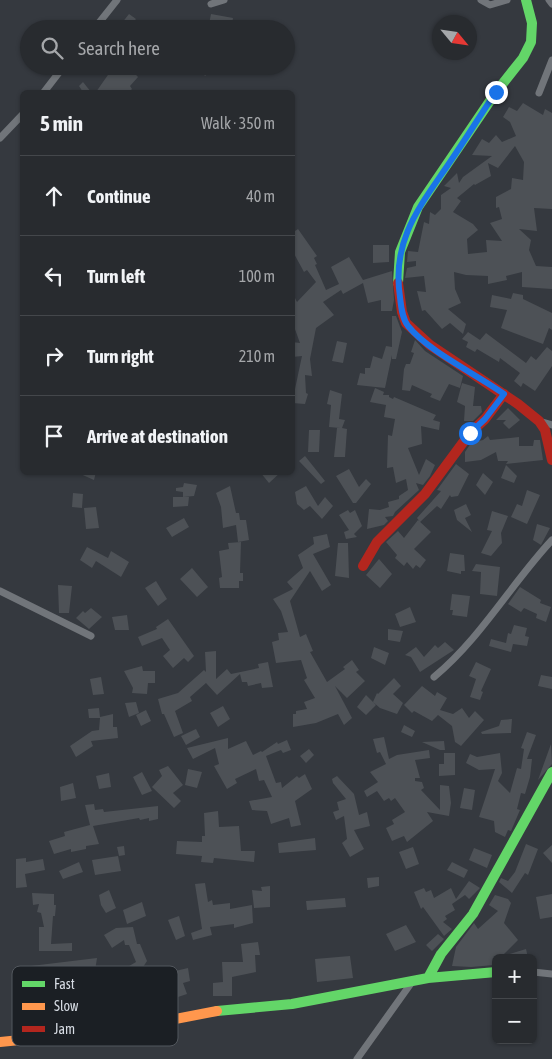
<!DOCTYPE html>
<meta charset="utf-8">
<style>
body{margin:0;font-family:"Asap Condensed",sans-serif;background:#34373b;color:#f1f3f6}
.controls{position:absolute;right:15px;bottom:15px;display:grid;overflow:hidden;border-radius:8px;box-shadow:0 1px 4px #0004}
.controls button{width:45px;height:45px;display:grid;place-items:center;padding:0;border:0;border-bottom:1px solid #44474b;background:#282b2f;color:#f1f3f6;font:25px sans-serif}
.compass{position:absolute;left:432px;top:15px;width:45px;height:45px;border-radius:50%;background:#282b2f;box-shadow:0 1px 4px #0004;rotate:119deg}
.stop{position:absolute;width:15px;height:15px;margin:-11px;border:4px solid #1a73e8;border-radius:50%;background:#fff}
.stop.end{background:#1a73e8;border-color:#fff;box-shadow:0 1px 5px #0008}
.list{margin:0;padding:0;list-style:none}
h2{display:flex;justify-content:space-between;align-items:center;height:65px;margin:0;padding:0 20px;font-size:21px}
h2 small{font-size:16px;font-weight:400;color:#a5a7aa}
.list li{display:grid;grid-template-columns:32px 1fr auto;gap:15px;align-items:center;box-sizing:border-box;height:80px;padding:0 20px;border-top:1px solid #44474b}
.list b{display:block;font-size:19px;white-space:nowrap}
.list em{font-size:16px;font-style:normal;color:#a5a7aa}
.icon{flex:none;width:28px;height:28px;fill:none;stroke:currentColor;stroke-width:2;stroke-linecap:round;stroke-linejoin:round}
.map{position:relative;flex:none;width:552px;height:1059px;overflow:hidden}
.search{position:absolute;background:#282b2f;box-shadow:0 1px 4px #0004;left:20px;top:20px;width:275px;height:55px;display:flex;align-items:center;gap:12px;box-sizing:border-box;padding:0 18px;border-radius:28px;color:#a5a7aa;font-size:19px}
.panel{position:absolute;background:#282b2f;box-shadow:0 1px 4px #0004;left:20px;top:90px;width:275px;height:385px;border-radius:8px}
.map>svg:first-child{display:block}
</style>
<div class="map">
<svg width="552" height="1059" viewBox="0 0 552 1059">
<rect width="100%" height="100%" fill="#35393f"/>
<!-- building -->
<path fill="#4d5156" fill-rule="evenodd" d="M129 14 136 19 127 29H117Z
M211 14 233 18 231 29H208Z
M164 21 177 22V29H162Z
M104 66H128L138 77 130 86 132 89 129 92H96L110 72Z
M198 66H215L205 76Z
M83 82 91 92H83L79 86Z
M523 103 543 115 545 109 552 113V209L534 208 537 231 519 229 531 240 529 250 536 266 552 267V289L522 287V272L506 276 507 280 488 284V276L466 275 454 272 455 289 461 303 448 309 466 324 463 334 450 323 442 329 425 310 422 311 417 291 426 292 424 276 405 278 407 268 416 266V261L407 262 408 251 418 252 424 222 429 224 430 212 435 215 441 209V195L451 188 444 186 457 173 459 183 463 177 492 156 472 155 482 139 489 143 496 135 502 142 516 136 510 122 503 117 509 107 517 111ZM515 146 524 162 523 180 512 178 511 189 496 197V208L499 207 502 219 490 223 502 241 486 240 487 252 468 254 467 239 478 230 473 224 453 212 461 201 457 198 474 184 475 185 491 176 488 163 498 168Z
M298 229 317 256 314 258 317 264 315 265 326 290 339 284 331 267 349 257 363 280 392 271 394 300 392 311H381V300L368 303 363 283 343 294 341 290 323 302 334 315 316 328 310 359 312 376 305 375 306 393 308 394 305 404 292 403 302 356 292 357V342L300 343 292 321V292L297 302 316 282 307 270 304 272 292 250V233Z
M373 245H389V262L373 263Z
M513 293 523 295V299L552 313V330L549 328 543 344 501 328 507 310 490 307 492 295 511 299Z
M392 316H396L402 332 396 359H392V355L385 388 357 385 360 373 365 374V368H370L373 356 382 359 386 346 392 347Z
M468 332 480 340 486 333 526 363 531 356 536 360 547 347 552 351V366L535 391 523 383 521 387 514 381 520 373 500 358 499 362 477 349 475 352 466 347 468 342 462 339Z
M415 340 425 351 463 376 460 388 449 384 440 401 430 397 432 394 412 385 410 391 402 390 404 369 406 364H410L414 353 411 352Z
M337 341 347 343 343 363 332 361Z
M462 383 475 387 473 406H481L482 412 473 421H464L465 406 457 402Z
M375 388 384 392 383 395H389V397L393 399 394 397 436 415 433 420 440 422 439 430 421 426 422 444 408 448 419 475 426 459 435 465 430 476 423 485 416 483 419 490 395 512 393 516 385 517 388 521 384 525 367 529 369 509 380 510 389 507 388 502 399 499V496L408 490 406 479 396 483 393 467 387 468 388 435 392 436 395 419 384 417 386 405 370 402Z
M330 390 342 394 339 419 345 420 342 428 347 429 345 457H334L337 428H340L329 427 331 405 327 404Z
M508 408 520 420 509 429 503 423 506 420H496Z
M309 430H320L319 452H308Z
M488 436 490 440 519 437V446H533L534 440H540L543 460 506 464 508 461H498L496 452 481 460 465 462V452L471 443 483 440Z
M305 456 325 481 321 484 299 461Z
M456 464 469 474 458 496 451 497 450 495 441 509 437 506 420 522 417 518 441 491 437 490Z
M506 465 517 476 514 483 501 478Z
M349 469 359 487 366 479 371 484 356 503H353L336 476Z
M76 472H96L94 480Z
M260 472H281L269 483Z
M483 473 493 482 485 495 476 485Z
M184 483 197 485 194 496 183 497V492L176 491V488L183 487Z
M230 486 236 513H239L240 520H246L249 540 238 542 236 525 223 528 221 507 216 493Z
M306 486 318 506 325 497 333 506 322 519 310 506 304 510 297 504 295 492Z
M527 490 540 495 527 524 511 517 517 504 522 506Z
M73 493 83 494 82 508 72 507Z
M173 497H189L188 506 173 507Z
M466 504 471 515 465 518 472 532 457 520 454 510Z
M96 507 99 528 86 529 84 508Z
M348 510 350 513 355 510 362 526 354 534 357 537 346 539 344 532 349 530 339 515Z
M492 511 508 516 501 533 502 543 491 556 481 553 492 531 487 530Z
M184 518 189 527 172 537 166 528Z
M418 520 431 532 414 549 426 560 420 568 416 565 413 569 407 562 404 566 395 558 397 555 386 542 398 531 404 538Z
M537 524 550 528 541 545 533 540Z
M327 534 330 547 313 554 331 585 322 591 310 571 290 601 300 637 306 634 313 651 310 652 327 682 345 669 343 667 352 660 359 670 356 672 365 681 347 698 335 686 352 718 344 725 338 714 316 723 293 727V714H296V711L307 709 304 702 315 698 304 680 307 678 301 660 276 663 272 642 279 640 278 633 288 632 281 611 273 599 293 589 287 582 303 568 298 555 314 544 313 537Z
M241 542 240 573H243V581H239V588H220L219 578 222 577 219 551 229 549 228 543Z
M338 543H348L349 578 335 576Z
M87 547 108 558 111 551 129 562 121 577 96 561 92 568 80 560Z
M450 553 464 555 465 571H461V574L447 571Z
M379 559 392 574 380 588 366 575Z
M476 564 500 567 497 596 480 594 481 572 472 571Z
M192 568 208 587 197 597 180 579Z
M156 581 167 599 158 606 145 588Z
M58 585 72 586 69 613H59Z
M520 587 541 600 540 603 551 607 546 622 536 618 537 614 524 608 521 612 508 604Z
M452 594 470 596 467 617 452 615 453 610H450Z
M410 607 416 622 400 627 395 614Z
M91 608 102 617 89 629 76 618 83 611 85 613Z
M127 615 129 630H115L112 617Z
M168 619 194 656 188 662 184 658 173 668 163 656 170 650 162 638 142 646 138 637 157 629 156 627Z
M514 625 527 628 525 636 529 637 527 646 513 644 511 652 489 646 491 639 506 643 508 633 511 634Z
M388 629 403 631 400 642 388 640Z
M445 642 454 650 420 672 411 657 405 655 416 647 424 657 435 645 438 648Z
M374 647 389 653 385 665 371 658Z
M216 651V679L227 669 231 674 259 668 258 664 268 662 273 687 262 688 261 683 248 686 247 682H242L240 674 217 695 206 683 190 697 192 701 175 711 183 733 174 737 164 714H162L158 699 178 693 204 670 206 672 205 652Z
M476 662 491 669 481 691 483 692 480 700 470 697 476 679 469 676Z
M142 666 143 671H155V683H148L147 694 132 693 133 688 124 671Z
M541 675 552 677V689L538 686Z
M101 677 104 694 93 695 90 679Z
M394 678 401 686 393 694 403 703 397 714 380 708 373 702 377 693 378 694Z
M422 686 435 696 437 692 447 698 440 710 453 714 462 708 469 718 475 711 484 720 461 746 455 742 452 726 438 715 432 721 414 711 412 713 404 705Z
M366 695 376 705 366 715 357 707Z
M136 702 139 713 129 717 125 703Z
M223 706 230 719 218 727 210 713Z
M99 708 100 717 113 714V727H117L118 738 91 741 93 746 76 757 70 746 92 731 99 730 100 718H89L88 709Z
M146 710 151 721 141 726 136 715Z
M512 719 511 733 482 734 481 732 499 726 501 720Z
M404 725 415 731 412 737 401 732Z
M196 729 200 737 186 745 181 736Z
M527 732 536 735 527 759H532L530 777 525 794 521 793 517 809 520 810 511 831 508 830 505 837 495 832 494 821 479 817 495 769 479 770 466 763 470 754 477 757 500 753 502 773 498 781 510 793 517 768 521 769 524 749 521 748Z
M384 737 389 759 397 755 429 750 430 758 415 760 420 778H415V781L422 782 424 788 421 790 440 810V785L449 786 451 803 449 816 427 812 433 821 407 842 404 836 392 841 386 828 394 824 392 820 405 812 395 798 391 801 389 798 384 801 377 791 367 797 364 791 378 782 370 772 386 764 380 752 377 753 373 739Z
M228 738V749L246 741 253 755 261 751 262 752 277 742 278 744 287 740 291 750 283 753 281 750 266 756 276 783 281 782 282 788 297 776 299 778 305 774 312 789 295 801 301 825 291 827 289 818 271 824 267 811 252 810 249 801 272 797 264 780 259 781 256 769 235 779 237 783 227 789 214 766 219 764 215 748 193 759 187 748Z
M444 741 445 750H440L422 742Z
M551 744 552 764 538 780Z
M309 749 314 755 306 763 300 756Z
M444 753H455V775L439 776V764H444Z
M168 766 183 785 173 793 181 801 174 808 152 787 162 776 159 770Z
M188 769 202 772 197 788 185 785Z
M142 772 152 791 142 795 133 777Z
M109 773 111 787 99 789 96 776Z
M337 776 354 794 359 815 367 812 370 826 354 830 364 849 350 857 342 843 347 839 344 816 336 820 333 812 339 810 337 802 346 799 333 783 332 779Z
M73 783 76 798 61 801 60 787Z
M464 788 475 790 472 810 460 808Z
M94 804 95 810 103 809 104 812 158 806V819L149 821V818L140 820 139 818 93 826 99 844 86 846V849L71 852V849L54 854 49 841 65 836 64 832 90 825 85 805Z
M218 811 219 827 239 826 241 851H255L254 862 214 858 213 863 201 862 202 856 176 854 177 841 202 842V836H205L204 813Z
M315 838 316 850 279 853 278 843Z
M526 844 538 849 528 875 525 873 512 893 499 882 501 878 508 881 515 872Z
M552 845V863L543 853Z
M124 846 125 855 119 856 117 847Z
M413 847 419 864 406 869 399 852Z
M474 848 492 855 487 868 469 860Z
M118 856 121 871 95 875 92 860Z
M26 858V862L43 859 45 870 25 874 27 887 16 888V859Z
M79 862 83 872 63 879 59 871Z
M452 862 468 870 464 878 447 870Z
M379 877V886L368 888 367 878Z
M469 881 480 888 469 899 465 895 452 904 455 910 445 916 447 919 443 922 452 929 444 936 423 907 421 909 414 892 424 888 426 892 431 890 434 898 451 888 456 899Z
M205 883 208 902 212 900 213 905 230 903V909L252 905 253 923 234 928V924L210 927 212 935 193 940 191 933 202 929 195 884Z
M270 886V907L254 908 252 890 262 891 261 887Z
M109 890 116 908 106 913 101 905 99 895Z
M32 893 54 894V905H56L55 916H53L51 944 72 943V951H39V927H44L41 913 37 912 39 904 33 905Z
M552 894V917L540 919 536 897Z
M495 895 508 899 511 903 504 923 518 940 500 958H496L494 965 471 967 452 966 456 947 474 923 478 929 498 911 489 905Z
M345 898 346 907 307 910 306 901Z
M142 902 146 916 127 924 123 910Z
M179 916 185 936 176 940 168 920Z
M406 925 416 942 395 951 386 934Z
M133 927 137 944H140L147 961 141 970 143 972 139 975 145 992 134 997 130 987 134 986 124 969 136 962 129 945H125L124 940 112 948 104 935 116 928Z
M438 934 444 939 432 951 426 945Z
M258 942 260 955H255L256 972 232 977V996H213V983L223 982 222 962H243L241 944Z
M526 949 528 958H503V956Z
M350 956 353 978 317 982 315 959Z
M97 958 92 990 96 989 98 1007H88L90 1014H56L57 997H83L80 984 65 983 66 976 47 975V982H33L31 966Z
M188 968 190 981 183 983 187 994 169 1000 164 987 174 985 171 972Z"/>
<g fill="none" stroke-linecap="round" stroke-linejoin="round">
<!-- street -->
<path stroke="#71757a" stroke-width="7" d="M481 0 490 5 507 0
M549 0 552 4
M211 4 224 0
M94 29 117 0
M44 92 64 66
M539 93 552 60
M0 138 22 115
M539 421 552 425
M0 591 91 636
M434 677C481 638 511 584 552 540
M533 972 552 974
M357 1059 412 982"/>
<!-- fast -->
<path stroke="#63d668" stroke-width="10" d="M398 283 400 252 418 207 496 92 523 58 531 42 532 23 526 0
M428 978 441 954 473 914 552 772
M217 1011 292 1004 428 978 496 972"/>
<!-- slow -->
<path stroke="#ff974d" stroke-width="10" d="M0 1042 50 1037 102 1028 139 1026 217 1011"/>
<!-- jam -->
<path stroke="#b3261e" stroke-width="10" d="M398 283 402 312 406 323 430 345 518 404 539 421 545 430 552 460
M363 566 377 542 425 494 470 433 485 419 504 394"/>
</g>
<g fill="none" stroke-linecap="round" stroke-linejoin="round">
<!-- route -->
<path stroke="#1a73e8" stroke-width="6" d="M470 433 485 419 504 394C476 374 429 352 408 326 402 318 401 306 400 297 391 238 422 204 452 159 467 137 481 114 496 92"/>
</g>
<!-- legend -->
<rect x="12" y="966" width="166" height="80" rx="8" fill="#1b1f24" stroke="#53585e" stroke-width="1"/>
<rect x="22" y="981" width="23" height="6" fill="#63d668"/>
<rect x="22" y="1003" width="23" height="7" fill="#ff974d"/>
<rect x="22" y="1026" width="23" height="6" fill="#b3261e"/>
<g font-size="14" fill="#d7dce4">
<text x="54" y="989">Fast</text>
<text x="54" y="1011">Slow</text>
<text x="54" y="1034">Jam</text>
</g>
</svg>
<div class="controls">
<button>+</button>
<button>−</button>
</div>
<svg class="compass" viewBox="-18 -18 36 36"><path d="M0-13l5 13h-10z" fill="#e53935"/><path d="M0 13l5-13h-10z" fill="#a5a7aa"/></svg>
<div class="stop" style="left:470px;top:433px"></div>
<div class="stop end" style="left:496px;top:92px"></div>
<div class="search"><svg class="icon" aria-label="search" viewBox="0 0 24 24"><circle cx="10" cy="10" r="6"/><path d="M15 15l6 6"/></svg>Search here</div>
<section class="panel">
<h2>5 min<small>Walk · 350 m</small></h2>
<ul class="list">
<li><svg class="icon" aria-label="ahead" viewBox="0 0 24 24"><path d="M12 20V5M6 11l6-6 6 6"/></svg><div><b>Continue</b></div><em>40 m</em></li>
<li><svg class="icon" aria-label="left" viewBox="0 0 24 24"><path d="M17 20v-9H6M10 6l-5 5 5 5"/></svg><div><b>Turn left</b></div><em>100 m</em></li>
<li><svg class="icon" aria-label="right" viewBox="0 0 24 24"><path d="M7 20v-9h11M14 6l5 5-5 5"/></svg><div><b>Turn right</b></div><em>210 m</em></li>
<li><svg class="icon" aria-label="arrive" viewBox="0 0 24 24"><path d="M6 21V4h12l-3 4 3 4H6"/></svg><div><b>Arrive at destination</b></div></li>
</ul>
</section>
</div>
